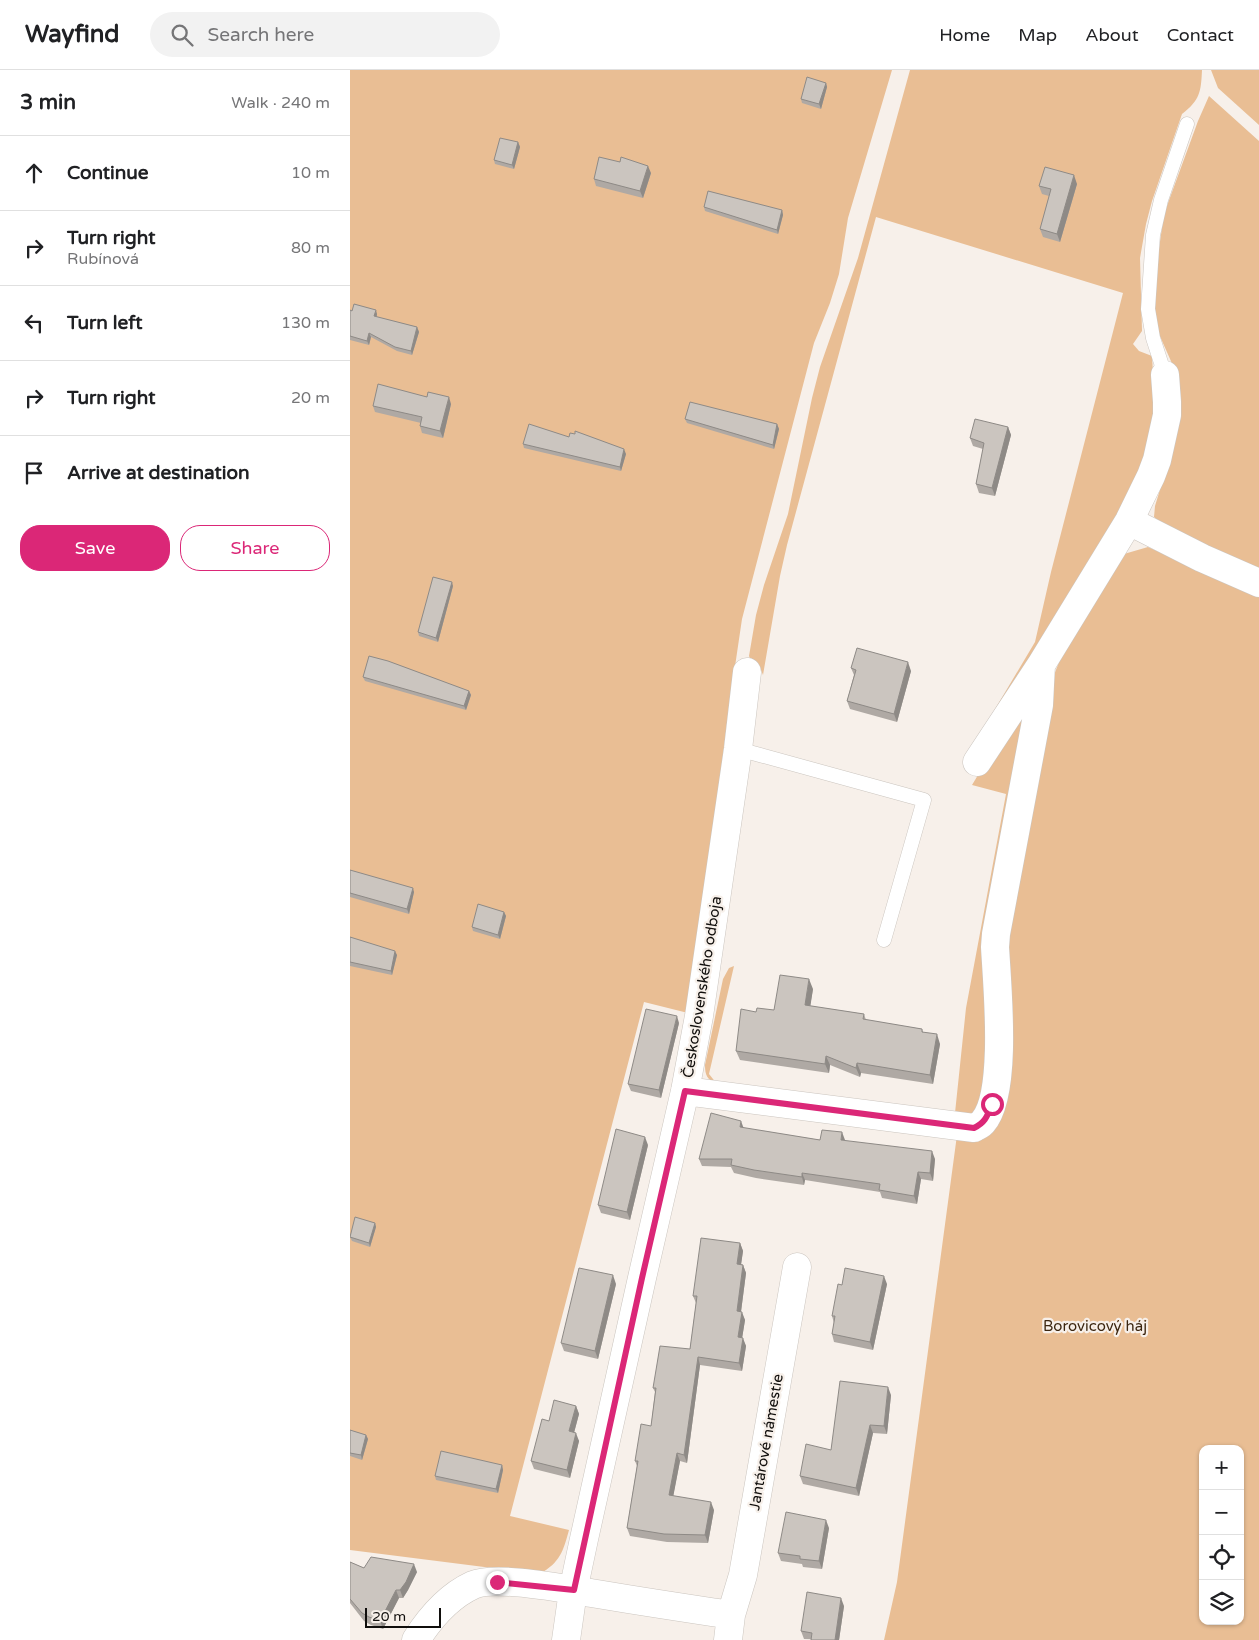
<!DOCTYPE html>
<meta charset="utf-8">
<style>
body{margin:0;font-family:"Varela Round",sans-serif;background:#f2f2f2;color:#202124}
.controls{position:absolute;right:15px;bottom:15px;display:grid;overflow:hidden;border-radius:10px;box-shadow:0 1px 4px #0004}
.controls button{width:45px;height:45px;display:grid;place-items:center;padding:0;border:0;border-bottom:1px solid #e0e0e0;background:#fff;color:#202124;font:25px sans-serif}
.scale{position:absolute;left:15px;bottom:12px;width:76px;box-sizing:border-box;padding-left:5px;border:2px solid #100e0c;border-top:0;font-size:14px;line-height:18px;white-space:nowrap;color:#100e0c;-webkit-text-stroke:4px #f7f0ea;paint-order:stroke}
.stop{position:absolute;width:15px;height:15px;margin:-11px;border:4px solid #db2777;border-radius:50%;background:#fff}
.stop.end{background:#db2777;border-color:#fff;box-shadow:0 1px 5px #0008}
.list{margin:0;padding:0;list-style:none}
h2{display:flex;justify-content:space-between;align-items:center;height:65px;margin:0;padding:0 20px;font-size:21px}
h2 small{font-size:16px;font-weight:400;color:#757577}
.list li{display:grid;grid-template-columns:32px 1fr auto;gap:15px;align-items:center;box-sizing:border-box;height:75px;padding:0 20px;border-top:1px solid #e0e0e0}
.list b{display:block;font-size:19px;white-space:nowrap}
.list p{margin:0;font-size:16px;white-space:nowrap;color:#757577}
.list em{font-size:16px;font-style:normal;color:#757577}
.actions{display:flex;gap:10px;padding:15px 20px}
.actions a{flex:1;padding:11px 0;border:1px solid #db2777;border-radius:20px;text-align:center;font-size:18px;color:#db2777}
.actions .main{background:#db2777;color:#fff}
.icon{flex:none;width:28px;height:28px;fill:none;stroke:currentColor;stroke-width:2;stroke-linecap:round;stroke-linejoin:round}
.map{position:relative;flex:none;width:909px;height:1570px;overflow:hidden}
header{display:flex;align-items:center;gap:30px;box-sizing:border-box;height:70px;padding:0 25px;background:#fff;border-bottom:1px solid #e0e0e0}
header strong{font-size:24px}
nav{display:flex;gap:28px;margin-inline-start:auto;font-size:18px}
.search{width:350px;height:45px;background:#f2f2f2;display:flex;align-items:center;gap:12px;box-sizing:border-box;padding:0 18px;border-radius:28px;color:#757577;font-size:19px}
main{display:flex}
aside{flex:1;background:#fff}
.map>svg:first-child{display:block}
</style>
<header>
<strong>Wayfind</strong>
<div class="search"><svg class="icon" aria-label="search" viewBox="0 0 24 24"><circle cx="10" cy="10" r="6"/><path d="M15 15l6 6"/></svg>Search here</div>
<nav><a>Home</a><a>Map</a><a>About</a><a>Contact</a></nav>
</header>
<main>
<aside>
<h2>3 min<small>Walk · 240 m</small></h2>
<ul class="list">
<li><svg class="icon" aria-label="ahead" viewBox="0 0 24 24"><path d="M12 20V5M6 11l6-6 6 6"/></svg><div><b>Continue</b></div><em>10 m</em></li>
<li><svg class="icon" aria-label="right" viewBox="0 0 24 24"><path d="M7 20v-9h11M14 6l5 5-5 5"/></svg><div><b>Turn right</b><p>Rubínová</p></div><em>80 m</em></li>
<li><svg class="icon" aria-label="left" viewBox="0 0 24 24"><path d="M17 20v-9H6M10 6l-5 5 5 5"/></svg><div><b>Turn left</b></div><em>130 m</em></li>
<li><svg class="icon" aria-label="right" viewBox="0 0 24 24"><path d="M7 20v-9h11M14 6l5 5-5 5"/></svg><div><b>Turn right</b></div><em>20 m</em></li>
<li><svg class="icon" aria-label="arrive" viewBox="0 0 24 24"><path d="M6 21V4h12l-3 4 3 4H6"/></svg><div><b>Arrive at destination</b></div></li>
</ul>
<div class="actions"><a class="main">Save</a><a>Share</a></div>
</aside>
<div class="map">
<svg width="909" height="1570" viewBox="0 0 909 1570">
<rect width="100%" height="100%" fill="#f7f0ea"/>
<!-- green -->
<path fill="#e9be94" fill-rule="evenodd" d="M0 0H542L498 148 489 204 480 233 464 273 392 549 379 637 349 881 338 943 294 932 160 1446 219 1460C213 1482 210 1492 190 1504L0 1480Z
M560 0H852C851 22 850 30 832 44L802 131 796 154 790 188 792 261 783 274 789 281 802 286 806 356 774 438 616 688 685 572 701 502 773 223 526 147 437 475 430 506 413 605 409 595 401 591 399 586 406 545 414 515 438 444 462 328 470 297 508 188Z
M861 0H909V55L868 18Z
M859 26 909 71V501L817 458 804 447 805 436 819 390 828 307 805 255 803 237 807 192 814 144 848 51Z
M798 477 909 525V1570H534L547 1512 607 1065 628 1064 654 873 704 605 711 587 774 484ZM853 1379H890V1551H853Z
M675 627 642 986 625 1047 605 1043 616 938 656 724 622 715Z
M384 896 359 1004 367 1014C357 1010 355 1005 355 995L373 909 379 898Z"/>
<g fill="none" stroke-linecap="round" stroke-linejoin="round">
<!-- service casing -->
<g stroke="#cbc5bf" stroke-width="15">
<path id="service" d="M815 305 803 268 798 239 803 165 811 130 837 54
M388 679 574 730 534 870"/>
</g>
<!-- minor casing -->
<g stroke="#cbc5bf" stroke-width="29">
<path id="minor" d="M779 451 852 488 909 513
M627 692 691 595
M335 1021 624 1058C627 1056 631 1055 633 1052 658 1024 647 914 645 877L646 864 689 635 691 595 779 451 801 406 807 390 817 345V332L815 305
M66 1570C80 1548 99 1526 123 1515 146 1505 215 1519 241 1523 288 1531 335 1538 381 1545L393 1505 447 1197
M216 1570 223 1521 234 1469 292 1208 335 1021 349 946 388 679 397 602
M378 1570 381 1545"/>
</g>
<!-- service -->
<use href="#service" stroke="#fff" stroke-width="14"/>
<!-- minor -->
<use href="#minor" stroke="#fff" stroke-width="28"/>
</g>
<!-- wall -->
<path fill="#afa9a4" d="M476 13 477 17 471 39 452 33 451 29Z
M168 72 170 77 164 99 145 94 144 90Z
M301 103 293 128 246 116 244 109Z
M727 114 710 172 693 167 690 159 699 126 692 124 689 116Z
M354 137 432 140 433 145 428 164 355 141Z
M0 240 27 244V247L67 257 69 262 62 285 47 281 21 267 19 275 0 270Z
M101 334 93 368 72 363 70 356 71 353 25 342 23 336Z
M335 349 427 354 429 359 424 379 337 353Z
M658 357 661 365 645 426 629 423 626 414 633 379 623 376 620 368Z
M219 367 276 384 271 401 174 378 173 374Z
M103 516 88 572 69 566 68 562Z
M501 598 561 601 547 652 500 639 497 631 504 605Z
M13 607 119 621 121 625 116 640 15 611Z
M0 800 64 822 59 844 0 827Z
M154 842 156 846 150 869 123 861 122 857Z
M0 867 47 885 42 905 0 896Z
M463 919 460 936 514 944 516 950 572 959 573 962 590 974 583 1014 511 1003 510 1007 480 995 479 1003 390 990 386 981 406 942 424 940Z
M329 953 311 1028 281 1021 278 1014Z
M393 1058 470 1070 495 1071 585 1089 583 1111 571 1109 567 1134 532 1128 530 1122 455 1110 454 1115 406 1108 384 1103 381 1097 352 1096 349 1089Z
M298 1075 280 1150 251 1143 248 1135Z
M25 1153 26 1157 20 1177 2 1171 0 1167Z
M390 1173 393 1181 391 1194 393 1195 396 1203 391 1242 395 1250 392 1268 396 1276 392 1301 350 1295 337 1393 330 1391 323 1426 364 1440 358 1473 317 1472 280 1466 277 1458 287 1396 285 1391 301 1356 305 1322 303 1318 340 1279 346 1233 343 1226Z
M266 1214 248 1289 214 1281 211 1273Z
M537 1214 523 1280 484 1272 482 1264 484 1253 482 1246 492 1215Z
M541 1325 537 1364 523 1363 509 1426 453 1414 450 1406 481 1380Z
M226 1336 229 1344 224 1363 229 1371 220 1408 184 1399 181 1391 199 1351Z
M0 1360 16 1365 18 1369 12 1390 0 1386Z
M152 1395 153 1400 148 1423 86 1410 85 1406Z
M479 1458 472 1499 453 1497 452 1494 431 1491 428 1483Z
M0 1492 14 1498 67 1502 58 1520 53 1528H49L33 1559 21 1555 14 1551 0 1533Z
M494 1536 489 1570 454 1569 451 1561Z"/>
<!-- shaded-wall -->
<path fill="#8e8a86" d="M476 13 477 17 471 39 469 34Z
M168 72 170 77 164 99 162 95Z
M298 96 301 103 293 128 290 121Z
M724 105 727 114 710 172 707 164Z
M432 140 433 145 428 164 427 160Z
M26 240 27 244 26 250 24 246Z
M67 257 69 262 62 285 61 281Z
M19 263 21 267 19 275 17 271Z
M99 327 101 334 93 368 90 361Z
M427 354 429 359 424 379 423 375Z
M658 357 661 365 645 426 642 418Z
M274 379 276 384 271 401 270 397Z
M102 512 103 516 88 572 86 568Z
M558 592 561 601 547 652 544 644Z
M119 621 121 625 116 640 114 636Z
M63 818 64 822 59 844 57 839Z
M154 842 156 846 150 869 148 865Z
M45 881 47 885 42 905 41 901Z
M459 909 463 919 459 945 455 935Z
M327 946 329 953 311 1028 309 1020Z
M587 964 590 974 583 1014 580 1005Z
M476 986 480 995 479 1003 475 994Z
M507 993 511 1003 510 1007 506 998Z
M391 1051 394 1059 390 1057Z
M492 1062 495 1070H491Z
M295 1067 298 1075 280 1150 277 1142Z
M582 1081 585 1089 583 1111 580 1103Z
M568 1102 571 1109 567 1134 564 1126Z
M452 1103 455 1110 454 1115 452 1107Z
M25 1153 26 1157 20 1177 19 1173Z
M390 1173 393 1181 390 1202 387 1194Z
M393 1195 396 1203 390 1249 387 1241Z
M263 1205 266 1214 248 1289 245 1281Z
M534 1206 537 1214 523 1280 520 1272Z
M392 1242 395 1250 391 1275 388 1267Z
M393 1268 396 1276 392 1301 389 1293Z
M348 1287 350 1295 337 1393 334 1385Z
M538 1317 541 1325 537 1364 534 1356Z
M226 1336 229 1344 222 1370 219 1361Z
M520 1355 523 1363 509 1426 506 1418Z
M226 1363 229 1371 220 1408 217 1400Z
M16 1365 18 1369 12 1390 11 1385Z
M327 1383 330 1391 322 1433 319 1425Z
M152 1395 153 1400 148 1423 146 1419Z
M361 1432 364 1440 358 1473 355 1465Z
M476 1450 479 1458 472 1499 469 1491Z
M64 1494 67 1502 58 1520 53 1528 50 1520Z
M46 1520 49 1528 33 1559 30 1551Z
M491 1528 494 1536 489 1570H485Z"/>
<!-- building -->
<path fill="#cbc5bf" stroke="#8e8a86" d="M457 7 476 13 469 34 451 29Z
M150 68 168 72 162 95 144 90Z
M249 87 270 92 271 87 298 96 290 121 244 109Z
M695 97 724 105 707 164 690 159 701 119 689 116Z
M358 121 432 140 427 160 354 137Z
M4 234 26 240 24 246 67 257 61 281 45 277 19 263 17 271 0 266V240L2 241Z
M28 314 77 327 78 322 99 327 90 361 70 356 72 347 23 336Z
M340 332 427 354 423 375 335 349Z
M625 349 658 357 642 418 626 414 634 373 620 368Z
M179 354 219 367 220 363 225 364V361L274 379 270 397 173 374Z
M83 507 102 512 86 568 68 562Z
M507 578 558 592 544 644 497 631 506 600 501 598Z
M19 586 38 591 119 621 114 636 13 607Z
M0 800 63 818 57 839 0 823Z
M128 834 154 842 148 865 122 857Z
M0 867 45 881 41 901 0 892Z
M430 905 459 909 455 935 514 944 513 949 572 959V962L587 964 580 1005 507 993 506 998 476 986 475 994 386 981 391 939 406 942 407 938 424 940Z
M296 939 327 946 309 1020 278 1014Z
M361 1043 391 1051 390 1057 470 1070 472 1060 492 1062 491 1070 582 1081 580 1103 568 1102 564 1126 529 1120 530 1114 452 1103V1107L404 1100 381 1095 382 1089H349Z
M266 1059 295 1067 277 1142 248 1135Z
M5 1147 25 1153 19 1173 0 1167Z
M351 1168 390 1173 387 1194 393 1195 387 1241 392 1242 388 1267 393 1268 389 1293 348 1287 334 1385 327 1383 319 1425 361 1432 355 1465 314 1464 277 1458 288 1391H285L291 1354 301 1356 306 1318H303L310 1276 340 1279 347 1226H343Z
M229 1198 263 1205 245 1281 211 1273Z
M495 1198 534 1206 520 1272 482 1264 485 1246H482L488 1214 492 1215Z
M490 1311 538 1317 534 1356 520 1355 506 1418 450 1406 456 1374 481 1380Z
M204 1330 226 1336 219 1361 226 1363 217 1400 181 1391 192 1349 199 1351Z
M0 1360 16 1365 11 1385 0 1383Z
M91 1381 152 1395 146 1419 85 1406Z
M436 1442 476 1450 469 1491 450 1489V1486L428 1483Z
M21 1487 64 1494 56 1512 50 1520H46L30 1551 19 1547 12 1543 0 1529V1492L14 1498Z
M457 1522 491 1528 485 1570H461L462 1563 451 1561Z"/>
<g fill="none" stroke-linecap="round" stroke-linejoin="round">
<!-- route -->
<path stroke="#db2777" stroke-width="6" d="M147 1512 224 1520 292 1208 335 1021 624 1058C636 1052 637 1046 642 1034"/>
</g>
<g text-anchor="middle" dominant-baseline="central" stroke-width="4.5" stroke-linejoin="round" paint-order="stroke">
<!-- street labels -->
<g font-size="15" fill="#100e0c" stroke="#f7f0ea">
<text transform="translate(352 917) rotate(-81)">Československého odboja</text>
<text transform="translate(416 1372) rotate(-80)">Jantárové námestie</text>
</g>
<!-- park labels -->
<g font-size="15" fill="#3c2610" stroke="#f7f0ea">
<text x="745" y="1256">Borovicový háj</text>
</g>
</g>
</svg>
<div class="controls">
<button>+</button>
<button>−</button>
<button><svg class="icon" aria-label="locate" viewBox="0 0 24 24"><circle cx="12" cy="12" r="6"/><path d="M12 2v4M12 18v4M2 12h4M18 12h4"/></svg></button>
<button><svg class="icon" aria-label="layers" viewBox="0 0 24 24"><path d="M12 4l9 5-9 5-9-5zM3 14l9 5 9-5"/></svg></button>
</div>
<div class="scale">20 m</div>
<div class="stop" style="left:642px;top:1034px"></div>
<div class="stop end" style="left:147px;top:1512px"></div>
</div>
</main>
